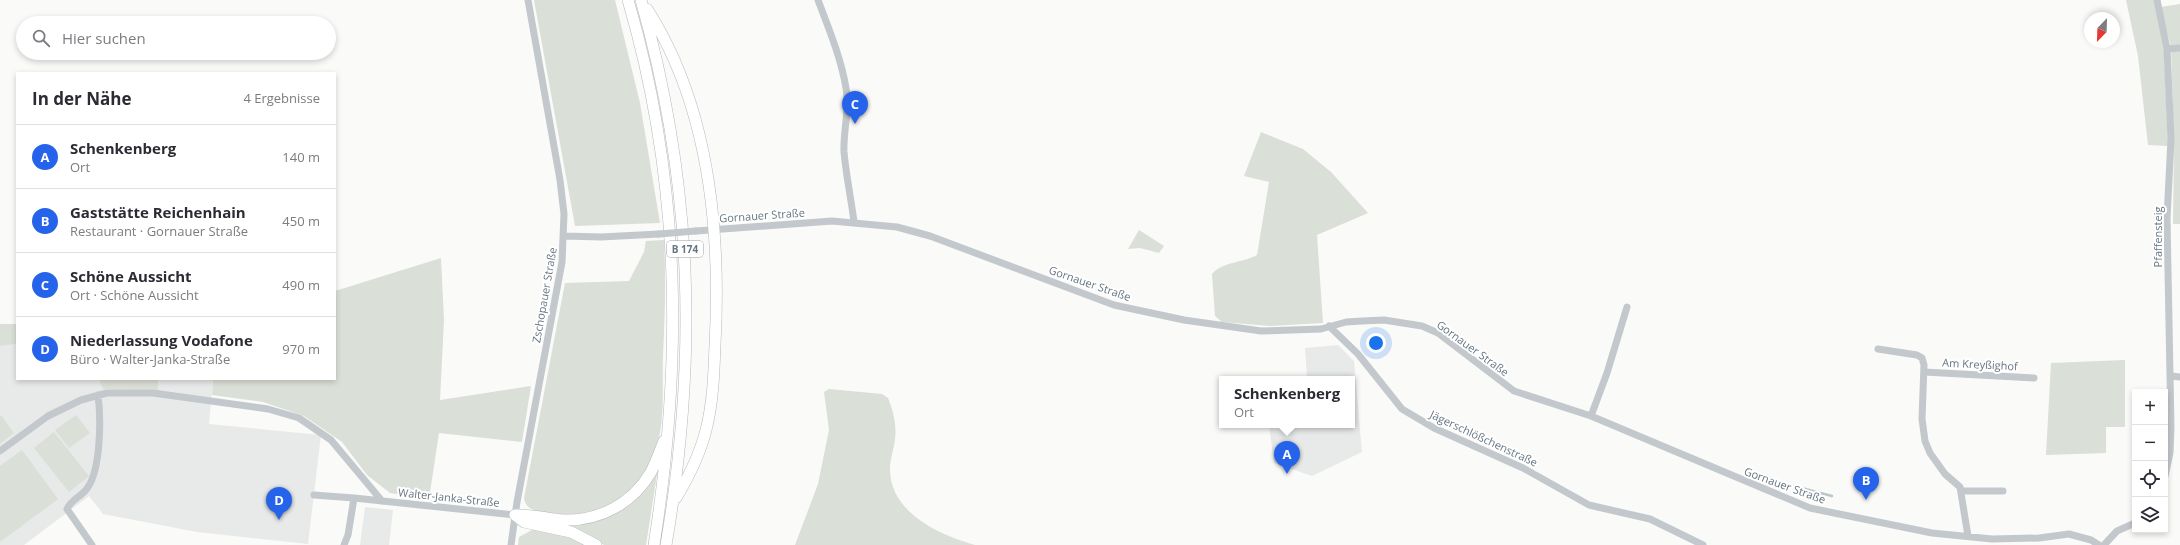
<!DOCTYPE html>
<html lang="de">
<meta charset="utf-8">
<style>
body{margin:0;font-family:"Open Sans",sans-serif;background:#f7f7f7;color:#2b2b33}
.controls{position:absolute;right:12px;bottom:12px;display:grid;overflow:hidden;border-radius:0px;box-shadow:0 2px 6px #0003}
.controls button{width:36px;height:36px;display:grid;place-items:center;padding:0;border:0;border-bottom:1px solid #e1e1e2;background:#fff;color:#2b2b33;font:20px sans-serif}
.compass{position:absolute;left:2084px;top:12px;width:36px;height:36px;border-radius:50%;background:#fff;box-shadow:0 2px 6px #0003;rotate:203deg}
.you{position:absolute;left:1376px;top:343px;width:14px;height:14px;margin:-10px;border:3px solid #fff;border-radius:50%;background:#1a73e8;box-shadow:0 0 0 6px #1a73e833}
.badge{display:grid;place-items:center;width:26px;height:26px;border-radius:50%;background:#2563eb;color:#fff;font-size:13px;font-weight:700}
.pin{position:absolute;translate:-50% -33px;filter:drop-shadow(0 1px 2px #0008)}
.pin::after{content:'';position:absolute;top:21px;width:14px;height:12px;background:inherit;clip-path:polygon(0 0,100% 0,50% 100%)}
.popup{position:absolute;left:1219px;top:376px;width:136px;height:52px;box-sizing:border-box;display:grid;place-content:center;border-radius:0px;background:#fff;filter:drop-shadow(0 1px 3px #0005);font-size:13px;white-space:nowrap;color:#7c7c81}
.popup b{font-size:15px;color:#2b2b33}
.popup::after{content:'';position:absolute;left:50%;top:100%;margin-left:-8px;border:8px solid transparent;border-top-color:#fff}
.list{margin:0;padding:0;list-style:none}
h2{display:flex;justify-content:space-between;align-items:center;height:52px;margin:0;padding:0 16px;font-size:17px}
h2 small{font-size:13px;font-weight:400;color:#7c7c81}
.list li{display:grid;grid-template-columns:26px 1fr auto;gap:12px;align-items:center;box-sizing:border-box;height:64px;padding:0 16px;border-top:1px solid #e1e1e2}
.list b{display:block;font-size:15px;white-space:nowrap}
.list p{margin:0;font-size:13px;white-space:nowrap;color:#7c7c81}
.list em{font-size:13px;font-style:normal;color:#7c7c81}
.icon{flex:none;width:22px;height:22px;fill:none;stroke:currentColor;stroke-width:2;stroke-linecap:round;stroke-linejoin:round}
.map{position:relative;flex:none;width:2180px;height:545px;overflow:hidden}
.search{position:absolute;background:#fff;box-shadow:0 2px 6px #0003;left:16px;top:16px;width:320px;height:44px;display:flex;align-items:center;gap:10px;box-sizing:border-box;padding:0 14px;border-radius:22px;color:#7c7c81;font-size:15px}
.panel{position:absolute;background:#fff;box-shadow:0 2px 6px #0003;left:16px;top:72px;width:320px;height:308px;border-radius:0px}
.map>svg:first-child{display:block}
</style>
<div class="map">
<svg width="2180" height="545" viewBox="0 0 2180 545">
<rect width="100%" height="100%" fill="#fafaf8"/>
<!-- built -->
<path fill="#e8e9e9" d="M17 344V379H99L104 389 157 390 158 379H213L209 424 321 435 308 544 197 532 103 514 89 496 24 545H0V444L14 433 2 416H0V346Z
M1338 345 1354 361 1362 452 1312 476 1274 463 1269 425H1352V379H1277L1307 378 1305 348Z
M365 507 393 510 389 545H360Z"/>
<!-- green -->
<path fill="#dadfd7" d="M534 0H615L640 103 660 223 575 226Z
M2126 0H2154L2164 50 2168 146 2148 145 2138 56Z
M2180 4V224H2173L2174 146 2171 47 2160 7Z
M1261 132 1303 149 1331 172 1368 213 1317 235 1323 323 1270 326 1222 322 1215 316 1212 274C1222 262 1242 263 1257 255L1269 182 1244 176Z
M1139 230 1164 246 1159 253 1140 248 1128 249Z
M664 240C666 278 665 316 663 355 662 383 665 415 658 442 646 489 601 521 553 513 541 512 526 512 524 498L565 283 629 281 644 252 646 241Z
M441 258 444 320 440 400 531 386 522 442 439 433 429 499 390 493 367 475 342 442 304 416 263 402 212 395 213 379H335V291Z
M0 324H17V344L0 346Z
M2125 360V427H2106V453L2046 455 2051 363Z
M99 379H158V390L103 389Z
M829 389 882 394 888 398C893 410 897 426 895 439 894 449 890 459 890 469 890 513 940 535 975 545H795L818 484 829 430 824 392Z
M76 415 90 433 69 448 55 430Z
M0 416H2L14 433 0 444Z
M54 432 89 476 69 492 34 448Z
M22 450 58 499 0 542V466Z
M658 468 646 545H604L583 532 566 527 564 523 596 521Z
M534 529 561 534 588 545H518L519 537Z"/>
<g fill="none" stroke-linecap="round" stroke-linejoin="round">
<!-- stream -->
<path stroke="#bbc7cb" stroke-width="2.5" d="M1749 471 1784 483
M1794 486 1832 496"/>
<!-- highway casing -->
<g stroke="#b4b9bd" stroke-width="12">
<path id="highway" d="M628 0C681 181 683 360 654 545
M641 0C693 184 698 357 666 545
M647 9C710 107 721 232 715 345 714 373 713 403 706 430 700 454 688 478 676 498
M515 515C532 514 547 519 564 520 600 521 633 503 651 472 656 462 660 451 664 441
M515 515 524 522 571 532 596 545"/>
</g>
<!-- minor -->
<path stroke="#c3c8cc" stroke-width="7" d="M818 0C829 29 841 58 846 88 850 110 843 130 844 152 846 175 851 198 854 222
M2157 0 2167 49 2171 139 2167 218 2171 427 2170 453 2165 476
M2167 49 2180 48
M696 231 832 221 897 227 930 236 1114 305 1184 320 1261 331 1321 329 1346 322 1362 321 1384 320 1422 326 1438 333 1514 391 1591 416 1810 508 1932 533 1992 539 2039 538 2069 534 2091 540 2099 545
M564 236 601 237 659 234
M1329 326 1358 354 1402 409 1434 428 1523 468 1589 505 1650 519 1703 545
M1878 349 1917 355 1922 358 1924 365 1922 419 1925 441 1930 453 1945 474 1960 487 1968 536
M1924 372 2034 378
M2171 376 2180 377
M1591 416 1607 373 1627 307
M0 451 48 416 81 400 107 393H153L268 409 299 418 331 440 382 501
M1961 491H2003
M314 495 354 498
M92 545 67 509C71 499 83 496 88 487 101 468 101 417 98 395
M344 545 348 535 354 498 515 515
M511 545 517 502 562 262 564 214 560 180 528 0
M2104 545 2117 531 2135 523"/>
<!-- highway -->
<use href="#highway" stroke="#fff" stroke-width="11"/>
<!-- minor-bridge -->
<path stroke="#c3c8cc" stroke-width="7" d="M659 234 696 231"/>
</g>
<g text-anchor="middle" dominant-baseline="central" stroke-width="4" stroke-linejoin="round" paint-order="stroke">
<!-- shield labels -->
<rect fill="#fff" stroke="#939fa8" stroke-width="1" x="667" y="241" width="36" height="16" rx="3"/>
<g font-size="10" font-weight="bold" fill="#657683">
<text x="685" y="249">B 174</text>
</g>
<!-- street labels -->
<g font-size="11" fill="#657683" stroke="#fff">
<text transform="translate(762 215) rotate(-4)">Gornauer Straße</text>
<text transform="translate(2157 237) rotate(-90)">Pfaffensteig</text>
<text transform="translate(1090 283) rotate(19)">Gornauer Straße</text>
<text transform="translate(544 295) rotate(-80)">Zschopauer Straße</text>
<text transform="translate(1473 348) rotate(36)">Gornauer Straße</text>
<text transform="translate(1980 364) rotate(3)">Am Kreyßighof</text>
<text transform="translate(1484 438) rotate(25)">Jägerschlößchenstraße</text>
<text transform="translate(1785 485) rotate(20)">Gornauer Straße</text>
<text transform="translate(449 497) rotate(6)">Walter-Janka-Straße</text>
</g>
</g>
</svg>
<div class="controls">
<button>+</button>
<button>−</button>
<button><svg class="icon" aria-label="locate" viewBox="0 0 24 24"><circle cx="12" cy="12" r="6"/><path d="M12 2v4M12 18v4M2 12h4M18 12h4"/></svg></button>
<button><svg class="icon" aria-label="layers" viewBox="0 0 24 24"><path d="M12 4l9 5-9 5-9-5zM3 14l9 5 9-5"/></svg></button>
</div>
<svg class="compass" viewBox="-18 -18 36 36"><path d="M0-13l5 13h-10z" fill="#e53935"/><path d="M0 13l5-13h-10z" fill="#7c7c81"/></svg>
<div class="you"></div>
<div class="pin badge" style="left:1287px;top:474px">A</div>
<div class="popup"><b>Schenkenberg</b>Ort</div>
<div class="pin badge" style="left:1866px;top:500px">B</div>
<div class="pin badge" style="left:855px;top:124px">C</div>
<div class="pin badge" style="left:279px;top:520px">D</div>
<div class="search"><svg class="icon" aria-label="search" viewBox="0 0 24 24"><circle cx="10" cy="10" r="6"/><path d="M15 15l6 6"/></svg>Hier suchen</div>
<section class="panel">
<h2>In der Nähe<small>4 Ergebnisse</small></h2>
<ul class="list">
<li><span class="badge">A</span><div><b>Schenkenberg</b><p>Ort</p></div><em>140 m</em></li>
<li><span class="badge">B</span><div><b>Gaststätte Reichenhain</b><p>Restaurant · Gornauer Straße</p></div><em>450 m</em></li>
<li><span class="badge">C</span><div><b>Schöne Aussicht</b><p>Ort · Schöne Aussicht</p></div><em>490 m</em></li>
<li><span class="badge">D</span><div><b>Niederlassung Vodafone</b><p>Büro · Walter-Janka-Straße</p></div><em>970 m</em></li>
</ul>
</section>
</div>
